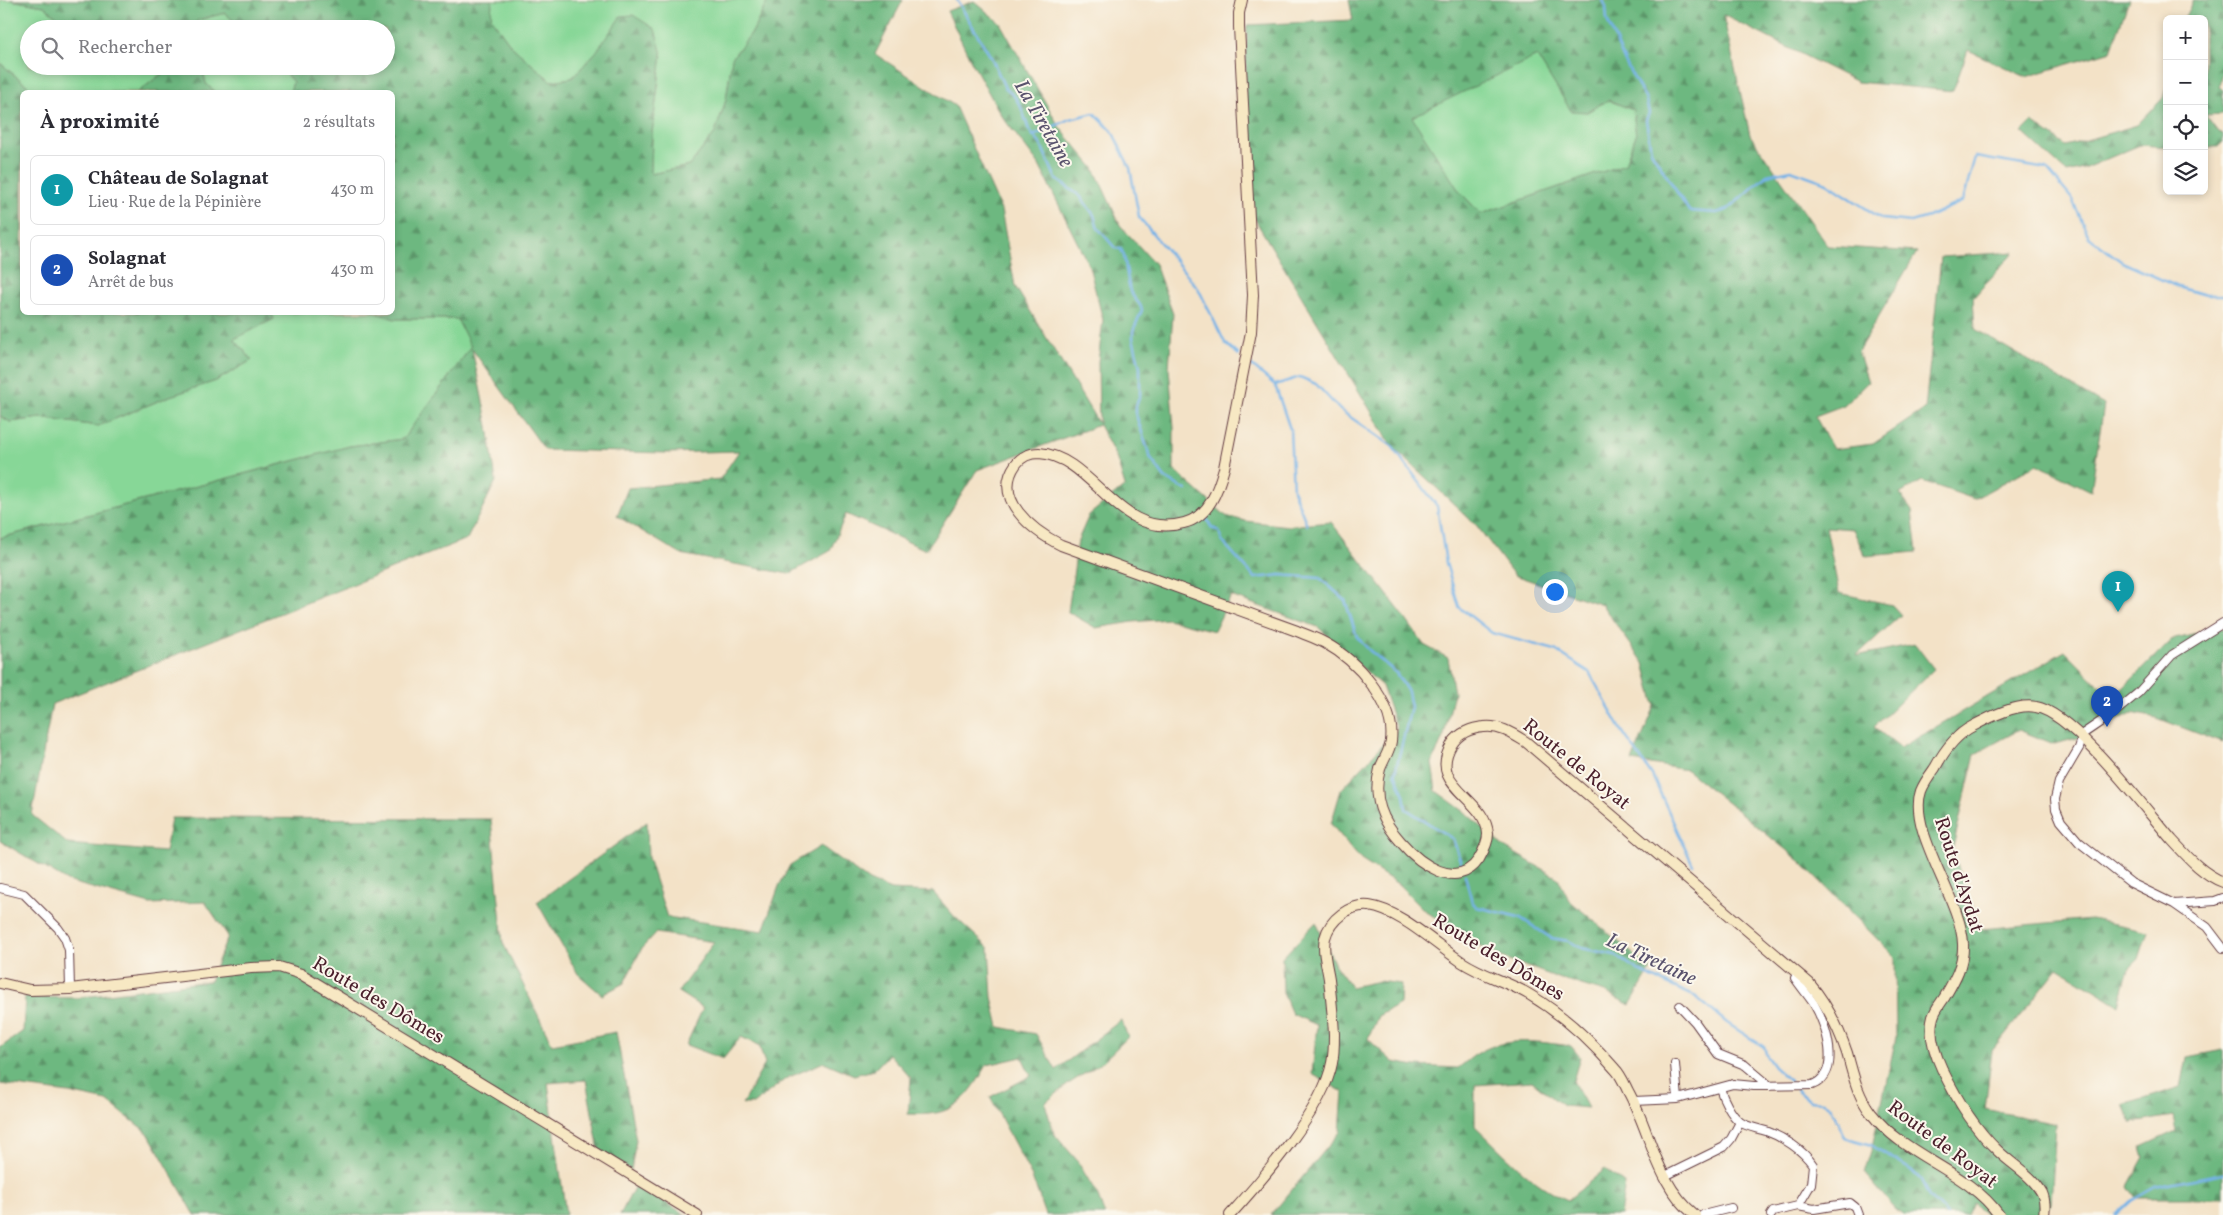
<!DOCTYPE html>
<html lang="fr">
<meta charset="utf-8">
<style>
body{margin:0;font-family:Vollkorn,serif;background:#f7f7f7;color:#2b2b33}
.controls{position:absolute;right:15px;top:15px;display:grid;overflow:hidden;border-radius:8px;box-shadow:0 2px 8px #0003}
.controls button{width:45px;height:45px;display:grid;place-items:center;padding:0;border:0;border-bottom:1px solid #e1e1e2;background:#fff;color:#2b2b33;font:25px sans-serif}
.you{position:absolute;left:1554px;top:591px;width:18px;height:18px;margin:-12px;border:4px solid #fff;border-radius:50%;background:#1a73e8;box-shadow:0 0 0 8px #1a73e833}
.badge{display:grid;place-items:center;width:32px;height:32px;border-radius:50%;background:#7c3aed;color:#fff;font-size:16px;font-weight:700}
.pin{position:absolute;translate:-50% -41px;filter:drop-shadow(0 1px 2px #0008)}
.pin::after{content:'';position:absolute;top:26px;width:18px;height:15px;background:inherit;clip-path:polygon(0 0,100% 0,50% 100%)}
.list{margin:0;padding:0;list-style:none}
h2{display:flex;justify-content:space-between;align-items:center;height:65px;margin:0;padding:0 20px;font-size:21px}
h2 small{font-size:16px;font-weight:400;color:#7c7c81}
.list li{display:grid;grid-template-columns:32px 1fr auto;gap:15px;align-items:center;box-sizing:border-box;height:70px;margin:0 10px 10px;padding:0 10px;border:1px solid #e1e1e2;border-radius:8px}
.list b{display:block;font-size:19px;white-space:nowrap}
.list p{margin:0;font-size:16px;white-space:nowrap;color:#7c7c81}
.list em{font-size:16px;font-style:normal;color:#7c7c81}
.icon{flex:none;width:28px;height:28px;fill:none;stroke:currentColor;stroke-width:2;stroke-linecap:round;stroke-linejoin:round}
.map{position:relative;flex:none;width:2223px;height:1215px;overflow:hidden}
.search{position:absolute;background:#fff;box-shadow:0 2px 8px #0003;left:20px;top:20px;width:375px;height:55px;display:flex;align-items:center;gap:12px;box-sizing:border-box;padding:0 18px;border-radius:28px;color:#7c7c81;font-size:19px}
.panel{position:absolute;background:#fff;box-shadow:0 2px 8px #0003;left:20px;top:90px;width:375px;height:225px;border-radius:8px}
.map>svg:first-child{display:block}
</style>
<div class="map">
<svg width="2223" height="1215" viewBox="0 0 2223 1215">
<defs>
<pattern id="forest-firs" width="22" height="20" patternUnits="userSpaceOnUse" patternTransform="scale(1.25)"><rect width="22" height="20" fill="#6db880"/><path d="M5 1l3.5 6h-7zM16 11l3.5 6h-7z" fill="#5c9569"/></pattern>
</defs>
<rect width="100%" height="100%" fill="#fbf7ec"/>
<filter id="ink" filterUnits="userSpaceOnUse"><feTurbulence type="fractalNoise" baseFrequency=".02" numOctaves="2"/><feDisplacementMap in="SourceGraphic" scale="10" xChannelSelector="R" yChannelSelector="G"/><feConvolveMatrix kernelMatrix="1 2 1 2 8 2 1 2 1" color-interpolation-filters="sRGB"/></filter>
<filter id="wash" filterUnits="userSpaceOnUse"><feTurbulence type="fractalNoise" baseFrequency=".0096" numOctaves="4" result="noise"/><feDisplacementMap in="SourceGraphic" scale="20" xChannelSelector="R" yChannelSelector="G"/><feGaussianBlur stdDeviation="1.12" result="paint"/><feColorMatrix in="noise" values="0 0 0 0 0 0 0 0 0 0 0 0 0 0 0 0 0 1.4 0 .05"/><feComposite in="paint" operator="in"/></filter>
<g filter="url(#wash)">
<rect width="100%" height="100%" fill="#f3e2c7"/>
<!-- green -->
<path fill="#87d797" stroke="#687b61" d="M0 0H11L44 6 72 29H29V66H172L138 92H35L0 63Z
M492 0H768L753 31 732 58 726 100 715 133 689 166 651 174 652 133 662 54 596 52 572 78 551 81 511 46 491 18Z
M225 13 242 29H192L198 20Z
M1537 56 1571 110 1587 112 1608 100 1633 110 1636 135 1625 164 1481 214 1459 191 1411 116Z
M202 66H279L293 82 290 92H216L206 84Z
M376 312 395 319H458L471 347 403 439 350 446 0 538V416L10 422 41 418 98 426 170 396 216 381 252 360 234 339 274 319 271 313Z"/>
<!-- forest -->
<path fill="url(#forest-firs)" stroke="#5c6c56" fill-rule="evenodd" d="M11 0H492L491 18 511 46 551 81 572 78 596 52 621 16 633 15 655 29 662 54 652 133 651 174 689 166 715 133 726 100 732 58 753 31 768 0H903L875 54 955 106 1001 210 1015 286 1099 424 1098 362 1103 320 1089 266 1039 165 1001 115 970 59 947 11 974 1 1000 23 1060 128 1094 168 1120 225 1155 264 1173 314 1169 368 1174 428V470L1226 516 1245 521 1289 526 1331 522 1400 611 1424 645 1448 658 1454 693 1444 735 1432 763 1436 791 1465 812 1504 847 1558 878 1569 900 1651 969 1630 1005 1605 992 1561 979 1504 958 1467 940 1423 909 1398 884 1361 860 1331 824 1341 790 1397 729 1382 686 1318 627 1231 596 1214 631 1168 619 1133 622 1096 628 1068 612 1078 540 1089 515 1125 486 1116 457 1099 425 977 470 926 550 846 514 830 551 789 574 680 554 617 516 628 488 720 479 739 451 666 453 545 450 472 349 488 426 496 481 467 539 52 704 32 815 68 844 165 852 171 818 491 819 503 943 552 1044 616 1032 636 1140 631 1170 599 1151 586 1080 548 1083 566 1215H195L148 1133 107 1101 69 1093 0 1084V1048L23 1031 25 997 76 998 210 981 228 936 205 902 150 904 67 881 0 841V538L350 446 403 439 471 347 457 319H395L376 313 392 312V92H290L293 82 279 66H386V29H242L225 13 198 20 192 29H153L151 26 136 29H72L44 6Z
M1349 0H2129L2111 51 2026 77 1968 50 1953 91 1857 82 1723 15 1750 135 1828 246 1917 252 1858 351 1868 382 1844 405 1815 416 1833 449 1873 444 1925 409 1941 257 2014 252 1973 298 1975 329 2104 405 2091 491 2037 464 1974 499 1922 481 1900 494 1912 511 1917 552 1865 556 1853 529 1826 527 1839 593 1892 605 1901 615 1856 656 1915 644 1934 669 1874 727 1900 748 2065 651 2112 699 2171 640 2223 628V743L2157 718 2132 713 2082 737 2054 744 2019 730 1975 754 1952 851 1981 929 2091 919 2148 931 2139 959 2129 969 2119 1005 2058 968 1992 1051 1985 1109 2056 1124 2051 1204 2044 1215H1986L1973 1202 1967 1215H1904L1896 1210 1864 1173 1872 1148 1896 1037 1895 957 1800 861 1687 770 1632 761 1655 706 1644 663 1602 605 1514 575 1477 526 1392 446 1254 218 1245 95 1247 25 1353 20ZM1537 56 1571 111 1587 112 1608 100 1633 110 1636 135 1625 164 1481 214 1459 191 1412 117Z
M2193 0H2223V69L2219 86 2223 90V114L2205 115 2218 132 2223 134V142L2218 147H2204V19H2184Z
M0 63 35 92H22V312L271 313 274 319 234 339 252 360 216 381 170 396 98 426 41 418 10 422 0 416Z
M172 66H202L206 84 216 92H138Z
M2167 85V147L2140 145 2083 169 2067 173 2022 132 2032 122 2066 146 2137 125 2163 98Z
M647 822 648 858 667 917 763 931 779 886 790 865 821 846 869 881 891 890 933 892 954 916 989 948 992 997 999 1027 1036 1034 1056 1070 1121 1020 1128 1037 1101 1063 1070 1083 1045 1103 1054 1134 1076 1159 1097 1194 1105 1215H1046L1032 1177 990 1097 1031 1076 1022 1057 987 1065C975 1086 962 1108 936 1113 928 1115 917 1114 908 1114L911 1078 889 1054 874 1070 854 1075 824 1062 787 1078 753 1104H742L765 1064 759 1045 741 1037 723 1059 686 1045 703 1008 678 992 714 942 656 933 642 948 624 983 602 995 578 974 537 902Z
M1316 922 1335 965 1351 987 1379 981 1401 984 1400 1004 1378 1016 1368 1039 1393 1062 1416 1066 1458 1068C1465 1063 1472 1056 1480 1052 1507 1036 1541 1042 1571 1046L1580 1057 1573 1081 1588 1108 1563 1106 1532 1081 1475 1085V1126C1504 1153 1531 1185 1568 1200L1605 1169 1625 1184 1620 1215H1271L1340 1132 1343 1092 1312 1074 1317 1025 1292 1014 1283 993 1282 958Z
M2223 1050V1198H2136L2128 1186 2144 1157 2141 1147 2176 1131 2173 1116 2132 1123 2124 1105 2181 1087 2187 1057Z
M636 1184 686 1215H620Z"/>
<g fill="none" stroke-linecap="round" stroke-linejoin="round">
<!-- stream -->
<path stroke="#75b2e7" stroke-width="2.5" d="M957 0 992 59 1005 88 1015 97 1021 107 1029 130 1041 145 1056 179 1080 196 1094 215 1098 228 1115 248 1121 249 1124 256 1130 292 1140 305 1142 310 1133 331V338L1140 367V395L1136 406V415L1151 459 1165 478 1186 490
M1603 0 1606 7 1607 20 1625 62 1646 100 1649 113 1646 120 1651 151 1689 211 1716 213 1727 210 1767 175 1791 170 1827 183 1882 219 1911 222 1928 217 1963 201 1975 157 2047 169 2072 199 2089 237 2122 262 2178 287 2206 295H2223
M1033 136 1070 119 1094 113 1112 131 1130 168 1139 217 1198 288 1225 343 1239 355
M1252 366 1275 385 1300 377 1316 384 1340 410 1392 446 1437 506 1446 563 1459 607 1492 633 1555 650 1589 672 1622 731 1652 775 1693 865
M1275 385 1290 429 1293 490 1307 525
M1206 518 1212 528 1219 531 1222 541 1255 578 1280 575 1320 578 1345 600 1357 637 1369 650 1396 673 1408 692 1411 707 1395 773 1404 795 1406 809 1453 839 1463 869
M1465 875 1472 902 1477 907 1519 917 1551 938 1569 941 1581 948 1615 955 1641 972 1696 997 1727 1023 1764 1047 1767 1057 1774 1067 1790 1081
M1796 1089 1810 1101 1824 1102 1831 1107 1845 1137 1871 1145 1911 1170 1921 1180 1929 1196 1947 1215
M2116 1215 2131 1201 2155 1187 2223 1173"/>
</g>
</g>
<g filter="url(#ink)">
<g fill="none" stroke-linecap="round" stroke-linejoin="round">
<!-- street casing -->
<g stroke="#633c42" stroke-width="10">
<path id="street" d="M2223 623 2172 655 2138 693 2115 712 2084 733 2079 748 2059 782 2055 799 2056 809 2061 821 2079 842 2131 883 2174 904 2215 901 2223 898
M0 888 24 894 58 928 65 938 69 950 70 989
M2174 904 2207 927 2223 948
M1680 1006 1695 1022 1718 1054 1745 1065 1770 1086
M1675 1064 1678 1099
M1720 1088C1723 1099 1731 1115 1740 1122 1747 1127 1757 1128 1766 1131 1783 1137 1803 1150 1813 1165L1811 1184 1798 1206 1773 1212 1771 1215
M1634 1101 1678 1099 1733 1084 1754 1086 1812 1085C1843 1074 1826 1024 1814 1004 1808 995 1801 987 1795 978L1798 973
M1665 1176 1724 1147 1731 1139 1740 1122
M1798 1206 1814 1209 1850 1203 1855 1207 1858 1215
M1703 1215 1731 1208"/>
</g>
<!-- secondary casing -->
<g stroke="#633c42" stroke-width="12">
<path id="secondary" d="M1242 0 1239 13V27L1253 295 1251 332 1224 468C1218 490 1209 517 1184 523 1117 541 1095 457 1039 453 1030 453 1021 457 1016 464 991 499 1033 531 1061 545L1297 631C1306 635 1316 638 1325 643 1356 660 1396 703 1391 741 1390 751 1383 760 1380 769 1372 798 1382 821 1401 842 1419 863 1457 892 1479 859 1483 852 1488 842 1488 834 1486 797 1426 787 1452 744 1459 733 1472 728 1484 727 1500 725 1513 734 1526 742L1809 983C1827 1004 1838 1026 1847 1053 1853 1074 1857 1095 1871 1113 1905 1157 1967 1170 1999 1215
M0 983 30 990 70 989 251 968 279 967 301 974 697 1215
M1230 1215C1261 1181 1324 1108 1332 1063 1334 1054 1334 1043 1334 1034 1333 1016 1331 997 1329 979 1327 965 1322 952 1325 938 1330 919 1350 904 1369 906 1400 910 1436 945 1462 962 1483 976 1509 982 1530 995 1562 1014 1591 1041 1615 1069 1621 1075 1624 1083 1628 1091 1651 1132 1656 1184 1695 1215
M2044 1215C2045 1208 2045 1200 2042 1193 2032 1175 2011 1164 1997 1150 1974 1128 1956 1098 1942 1069 1935 1054 1928 1034 1933 1017 1935 1010 1940 1004 1944 998 1954 981 1964 965 1963 944 1962 901 1907 830 1921 791 1924 783 1930 775 1935 768 1944 751 1955 735 1973 726 1990 717 2017 703 2036 707 2073 713 2145 809 2172 840 2187 856 2202 874 2223 882"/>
</g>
<!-- street -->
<use href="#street" stroke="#fff" stroke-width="8"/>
<!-- secondary -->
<use href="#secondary" stroke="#f7e8c3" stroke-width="10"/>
</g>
</g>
<g text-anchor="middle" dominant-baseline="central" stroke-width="4" stroke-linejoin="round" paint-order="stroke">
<!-- street labels -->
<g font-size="20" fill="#4a1f2b" stroke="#fbf7ec">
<text transform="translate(1576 765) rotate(39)">Route de Royat</text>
<text transform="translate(1958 875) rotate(72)">Route d'Aydat</text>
<text transform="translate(1498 958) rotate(31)">Route des Dômes</text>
<text transform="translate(378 1001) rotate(31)">Route des Dômes</text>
<text transform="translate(1942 1145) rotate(37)">Route de Royat</text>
</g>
<!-- water labels -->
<g font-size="21" font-style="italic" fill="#59526d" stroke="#fbf7ec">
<text transform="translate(1043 124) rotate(60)">La Tiretaine</text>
<text transform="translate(1651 960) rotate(25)">La Tiretaine</text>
</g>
</g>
</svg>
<div class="controls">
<button>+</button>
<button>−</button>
<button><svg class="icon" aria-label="locate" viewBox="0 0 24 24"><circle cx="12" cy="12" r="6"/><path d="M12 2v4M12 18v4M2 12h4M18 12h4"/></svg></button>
<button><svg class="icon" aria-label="layers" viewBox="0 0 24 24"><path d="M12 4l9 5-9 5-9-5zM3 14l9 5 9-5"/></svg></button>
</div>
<div class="you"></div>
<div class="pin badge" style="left:2118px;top:612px;background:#0f9aa8">1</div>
<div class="pin badge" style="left:2107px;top:727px;background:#1a4fb4">2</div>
<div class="search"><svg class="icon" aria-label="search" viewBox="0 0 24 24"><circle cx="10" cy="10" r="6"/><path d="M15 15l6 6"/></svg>Rechercher</div>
<section class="panel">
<h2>À proximité<small>2 résultats</small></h2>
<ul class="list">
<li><span class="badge" style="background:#0f9aa8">1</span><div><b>Château de Solagnat</b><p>Lieu · Rue de la Pépinière</p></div><em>430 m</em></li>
<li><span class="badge" style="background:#1a4fb4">2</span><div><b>Solagnat</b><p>Arrêt de bus</p></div><em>430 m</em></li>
</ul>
</section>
</div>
